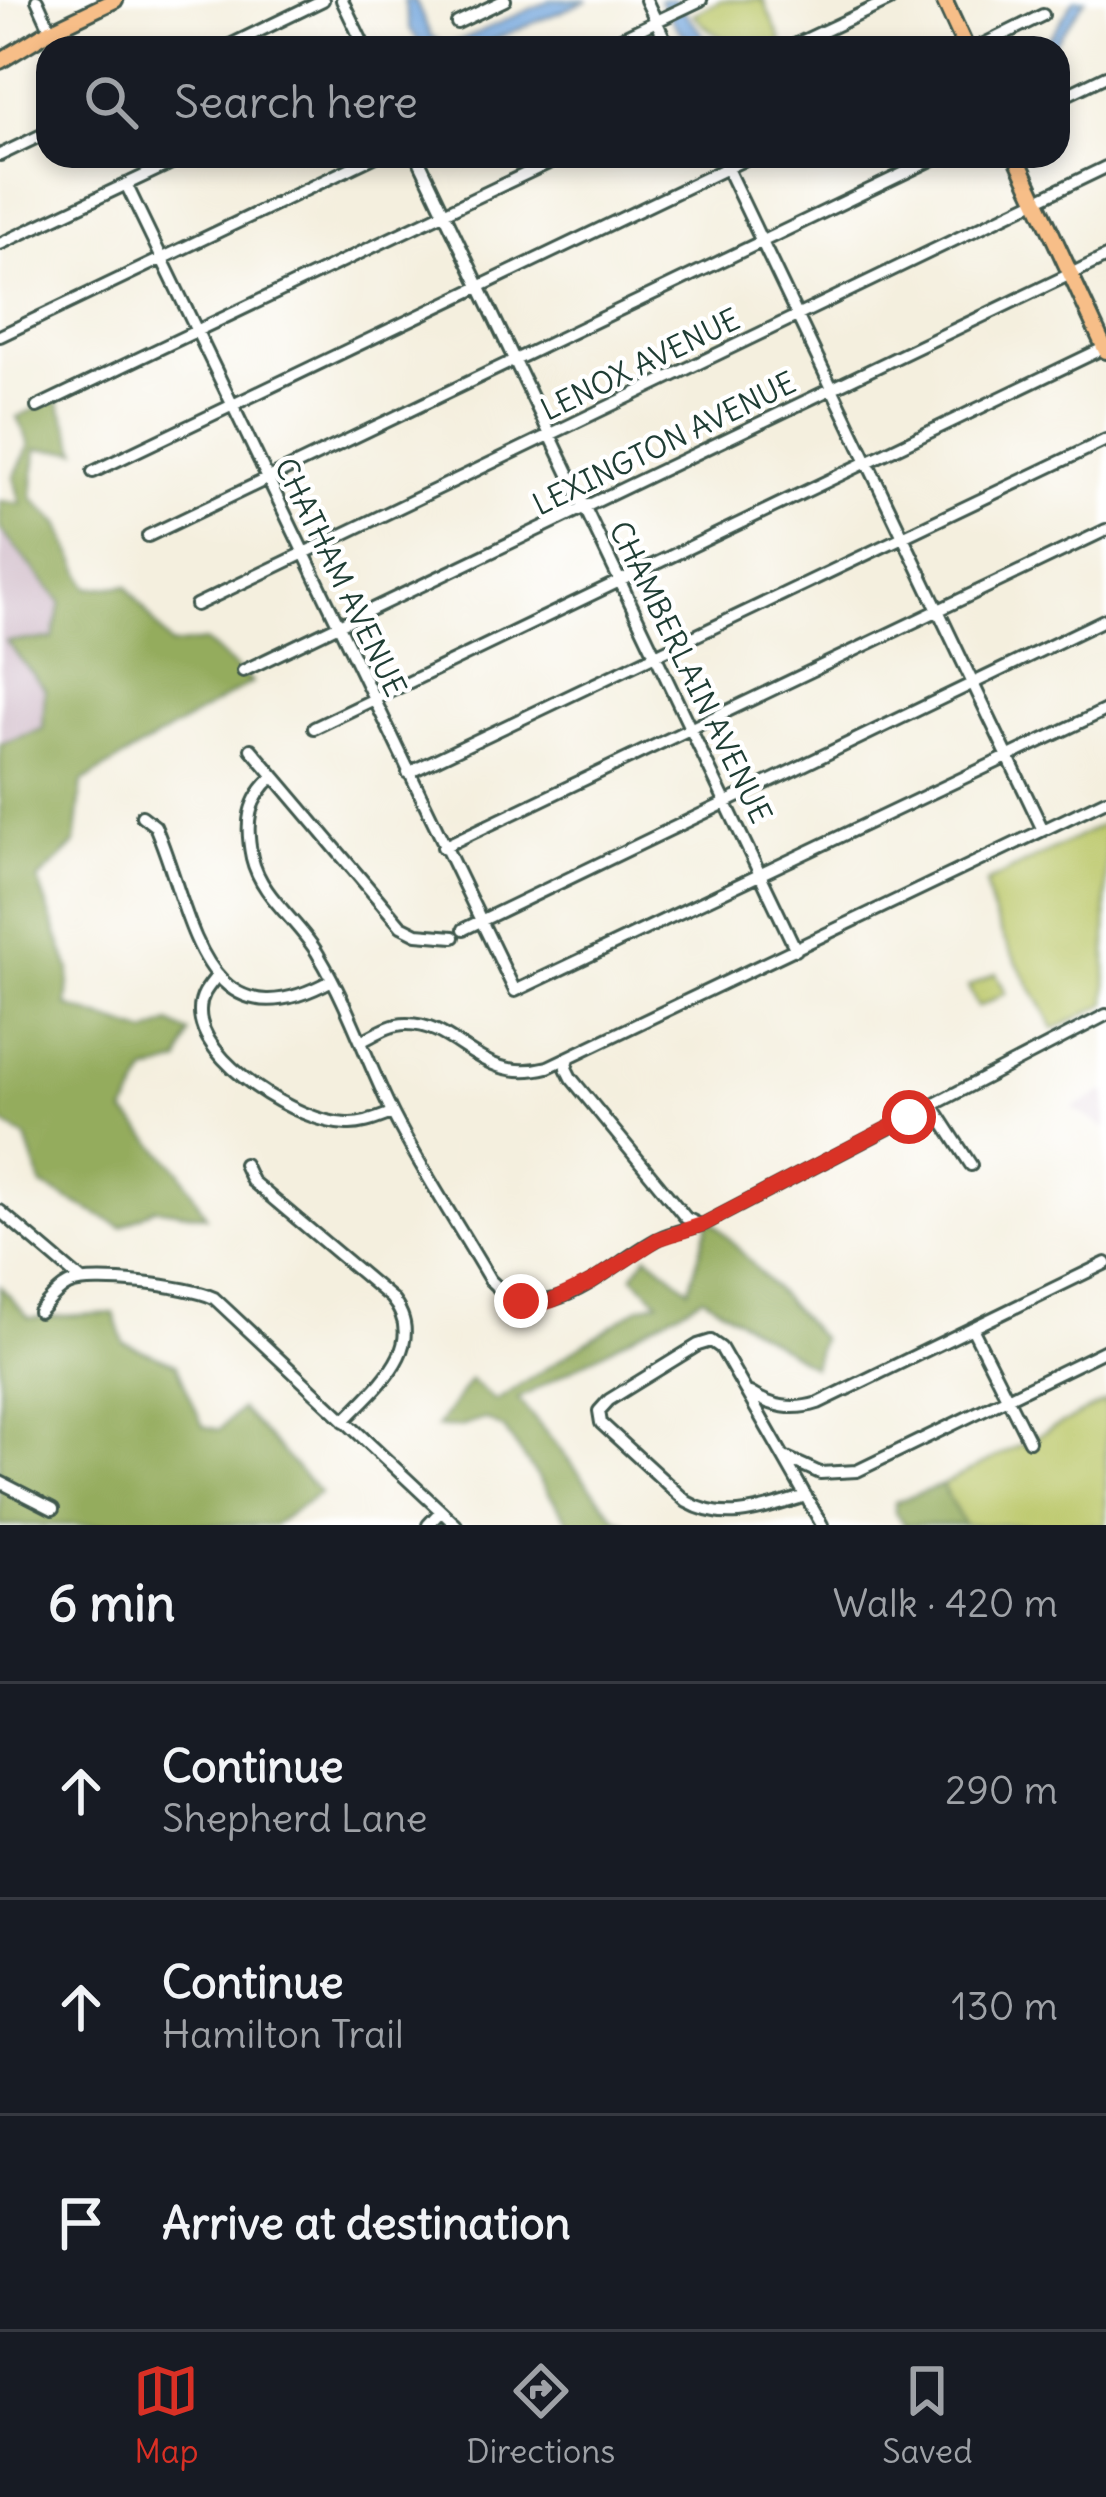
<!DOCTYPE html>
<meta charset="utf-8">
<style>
body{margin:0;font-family:Delius,sans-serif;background:#20242c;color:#f1f3f6}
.stop{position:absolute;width:36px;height:36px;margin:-27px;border:9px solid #d93025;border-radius:50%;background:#fff}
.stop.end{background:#d93025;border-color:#fff;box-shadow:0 3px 12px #0008}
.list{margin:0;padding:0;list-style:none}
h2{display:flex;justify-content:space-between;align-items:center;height:156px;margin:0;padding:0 48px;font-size:51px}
h2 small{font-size:39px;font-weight:400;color:#9ea1a6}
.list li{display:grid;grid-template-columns:78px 1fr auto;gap:36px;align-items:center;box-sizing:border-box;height:216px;padding:0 48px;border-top:3px solid #363941}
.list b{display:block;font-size:45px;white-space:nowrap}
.list p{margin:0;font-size:39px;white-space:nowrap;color:#9ea1a6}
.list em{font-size:39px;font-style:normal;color:#9ea1a6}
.icon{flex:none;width:66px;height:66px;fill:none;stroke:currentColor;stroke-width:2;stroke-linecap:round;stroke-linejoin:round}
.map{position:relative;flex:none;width:1106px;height:1525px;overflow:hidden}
.search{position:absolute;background:#171b24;box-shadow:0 6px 18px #0003;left:36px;right:36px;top:36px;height:132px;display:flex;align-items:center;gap:30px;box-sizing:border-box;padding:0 42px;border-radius:36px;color:#9ea1a6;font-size:45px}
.sheet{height:804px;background:#171b24}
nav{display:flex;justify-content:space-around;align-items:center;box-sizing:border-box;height:168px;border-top:3px solid #363941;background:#171b24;font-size:33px;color:#9ea1a6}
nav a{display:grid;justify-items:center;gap:6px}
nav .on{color:#d93025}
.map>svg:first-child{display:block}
</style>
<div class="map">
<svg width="1106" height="1525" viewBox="0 0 1106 1525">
<rect width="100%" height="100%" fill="#fff"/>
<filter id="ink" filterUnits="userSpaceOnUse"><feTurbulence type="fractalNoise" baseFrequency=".00833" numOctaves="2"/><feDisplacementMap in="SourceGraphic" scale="24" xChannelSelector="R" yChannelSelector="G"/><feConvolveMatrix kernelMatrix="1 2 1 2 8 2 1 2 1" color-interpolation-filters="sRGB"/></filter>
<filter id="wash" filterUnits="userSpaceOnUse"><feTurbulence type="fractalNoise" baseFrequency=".004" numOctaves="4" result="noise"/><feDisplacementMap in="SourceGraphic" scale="48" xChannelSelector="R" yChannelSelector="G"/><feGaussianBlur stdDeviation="2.7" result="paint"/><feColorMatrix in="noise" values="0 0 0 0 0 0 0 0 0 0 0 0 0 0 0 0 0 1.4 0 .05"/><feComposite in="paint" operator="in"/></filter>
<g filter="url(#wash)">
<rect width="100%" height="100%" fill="#f4efde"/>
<!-- industrial -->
<path fill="#d1bdca" d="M0 529 61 601 45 689 43 729 0 744Z
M1106 1090V1129L1073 1108Z"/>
<!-- green -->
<path fill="#bbc769" stroke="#6d824e" stroke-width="3" d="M722 0H763L782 42C751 58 713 38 693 14Z
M1106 823V1004L1054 1029C1032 982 991 933 986 883Z
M996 973 1006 993 978 1007 968 987Z
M1106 1401V1525H964L942 1485Z"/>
<!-- forest -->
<path fill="#94ac5d" stroke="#5a7448" stroke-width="3" d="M57 399 78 451 36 449 32 498 59 524 88 588 127 586 171 645 205 641 252 682 82 782 75 844 38 880 70 970 67 1006 147 1033 170 1023 189 1033 180 1062 146 1073 125 1113 180 1171 206 1216 155 1208 122 1227 42 1186 26 1138 0 1121V744L43 729 45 689 6 641 53 639 61 602 0 529V501L21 504 14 477 30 445 17 417Z
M710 1218 821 1339 813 1367 703 1297 518 1399 616 1518 629 1525H571L504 1429 485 1419 460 1427H437L470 1380 496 1401 640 1307 659 1301 633 1276 647 1255 689 1289Z
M0 1286 29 1318 114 1313 124 1343 176 1364 203 1426 219 1430 241 1409 320 1493 273 1525H0Z
M942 1485 964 1525H904L895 1513V1502Z"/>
<!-- water -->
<path fill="#71a4dc" stroke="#487088" stroke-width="3" d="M404 0H415L431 36 447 46 551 0H588L474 48H423L410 29Z
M659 0H674L704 36 731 48C686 48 682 36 659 0Z
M1074 0H1085L1051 48H1035L1052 34Z"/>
</g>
<g filter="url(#ink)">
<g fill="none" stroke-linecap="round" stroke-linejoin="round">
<!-- minor casing -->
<g stroke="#3f584e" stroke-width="16">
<path id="minor" d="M37 0 51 31
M342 0 365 48
M646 0 669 48
M457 23 505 0
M224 48 323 0
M600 48 701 0
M788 48 890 0
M976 48 1043 15
M1058 99 1106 76
M0 155 48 132
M417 156 796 950
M721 156 1043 830
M126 184 515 991 1106 710
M0 244 186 156
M0 336 376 156
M37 407 563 156
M93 472 752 156
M148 536 940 156
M196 605 1106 167
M243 671 1106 257
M314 728 1106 347
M251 749 401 926 417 934 454 937
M408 773 1106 440
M274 776C247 799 245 824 252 858 261 897 300 922 319 956 349 1006 367 1062 393 1114 422 1171 458 1225 490 1280 544 1338 607 1265 658 1239 671 1232 690 1229 704 1224L1106 1015
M142 816 155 826C193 913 201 1052 332 980
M443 847 1106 530
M464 929 1106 619
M216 977C208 987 200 996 200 1010 198 1062 300 1123 347 1124 363 1125 378 1118 392 1113
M362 1041C376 1034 390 1024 406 1024 458 1023 479 1085 548 1067L1106 800
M569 1058 566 1068 571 1078 686 1218 700 1225
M932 1105 971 1165
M244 1164 252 1181 391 1298C431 1345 375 1388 344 1421
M0 1211 81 1280
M39 1312C48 1303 56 1291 68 1285 91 1274 190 1286 214 1298L456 1525
M972 1328 1029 1441
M750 1393C772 1407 793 1411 818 1403L1106 1263
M787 1458 820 1473 857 1471 1106 1350
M0 1482 53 1509
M806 1496C765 1508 727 1525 687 1502L601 1423 599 1411 609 1400 698 1345 711 1341 721 1348C755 1407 789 1466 822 1525
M428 1525 441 1511"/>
</g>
<!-- major casing -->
<g stroke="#3f584e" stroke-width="20">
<path id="major" d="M944 0 966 48
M0 61 46 33 115 0
M1016 156 1106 351"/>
</g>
<!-- minor -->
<use href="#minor" stroke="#fff" stroke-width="10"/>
<!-- major -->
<use href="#major" stroke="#f7be88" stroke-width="14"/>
</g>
</g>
<g fill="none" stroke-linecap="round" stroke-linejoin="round" filter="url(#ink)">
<!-- route -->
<path stroke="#d93025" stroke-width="15" d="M521 1301 539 1305 551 1301 591 1282 658 1239 704 1224 909 1117"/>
</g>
<g text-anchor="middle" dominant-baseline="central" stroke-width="9" stroke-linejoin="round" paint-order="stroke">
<!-- street labels -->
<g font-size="30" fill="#1f3d34" stroke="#fff">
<text transform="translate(640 364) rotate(-26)">LENOX AVENUE</text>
<text transform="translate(664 443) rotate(-26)">LEXINGTON AVENUE</text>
<text transform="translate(341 577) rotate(64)">CHATHAM AVENUE</text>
<text transform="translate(691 672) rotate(64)">CHAMBERLAIN AVENUE</text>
</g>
</g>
</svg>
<div class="stop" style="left:909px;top:1117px"></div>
<div class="stop end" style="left:521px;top:1301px"></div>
<div class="search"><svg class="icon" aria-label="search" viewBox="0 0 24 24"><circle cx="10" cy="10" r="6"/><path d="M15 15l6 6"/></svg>Search here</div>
</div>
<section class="sheet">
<h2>6 min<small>Walk · 420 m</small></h2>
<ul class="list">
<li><svg class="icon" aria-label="ahead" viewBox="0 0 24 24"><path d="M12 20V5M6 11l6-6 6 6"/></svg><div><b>Continue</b><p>Shepherd Lane</p></div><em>290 m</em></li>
<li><svg class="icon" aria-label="ahead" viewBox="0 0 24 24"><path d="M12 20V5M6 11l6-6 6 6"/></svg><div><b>Continue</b><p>Hamilton Trail</p></div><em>130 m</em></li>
<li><svg class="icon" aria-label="arrive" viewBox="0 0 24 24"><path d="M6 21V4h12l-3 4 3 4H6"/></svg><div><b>Arrive at destination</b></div></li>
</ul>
</section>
<nav>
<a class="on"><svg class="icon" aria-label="map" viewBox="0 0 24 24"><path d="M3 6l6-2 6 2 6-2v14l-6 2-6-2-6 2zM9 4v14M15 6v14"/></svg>Map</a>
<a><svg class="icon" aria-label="directions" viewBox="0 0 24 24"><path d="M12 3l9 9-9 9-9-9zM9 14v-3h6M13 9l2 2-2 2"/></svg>Directions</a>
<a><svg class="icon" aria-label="saved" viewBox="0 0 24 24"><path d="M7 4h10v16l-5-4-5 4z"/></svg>Saved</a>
</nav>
